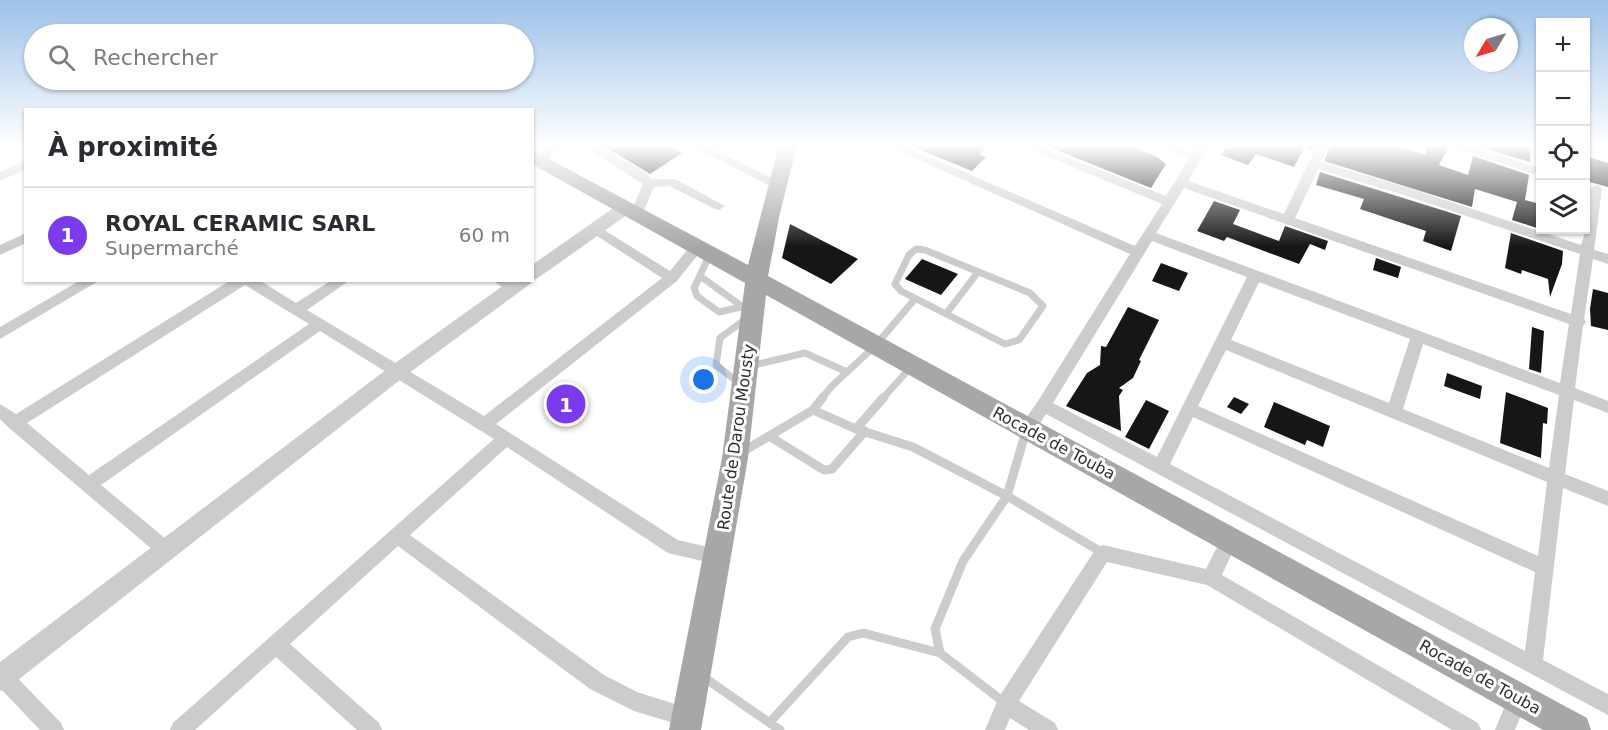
<!DOCTYPE html>
<html lang="fr">
<meta charset="utf-8">
<style>
body{margin:0;font-family:"DejaVu Sans",sans-serif;background:#f7f7f7;color:#2b2b33}
.controls{position:absolute;right:18px;top:18px;display:grid;overflow:hidden;border-radius:0px;box-shadow:0 2px 4px #0004}
.controls button{width:54px;height:54px;display:grid;place-items:center;padding:0;border:0;border-bottom:2px solid #e1e1e2;background:#fff;color:#2b2b33;font:30px sans-serif}
.compass{position:absolute;left:1464px;top:18px;width:54px;height:54px;border-radius:50%;background:#fff;box-shadow:0 2px 4px #0004;rotate:232deg}
.you{position:absolute;left:704px;top:380px;width:21px;height:21px;margin:-15px;border:4px solid #fff;border-radius:50%;background:#1a73e8;box-shadow:0 0 0 9px #1a73e833}
.badge{display:grid;place-items:center;width:39px;height:39px;border-radius:50%;background:#7c3aed;color:#fff;font-size:20px;font-weight:700}
.pin{position:absolute;translate:-50% -50%;border:3px solid #fff;box-shadow:0 2px 6px #0006}
.list{margin:0;padding:0;list-style:none}
h2{display:flex;justify-content:space-between;align-items:center;height:78px;margin:0;padding:0 24px;font-size:26px}
h2 small{font-size:20px;font-weight:400;color:#7c7c81}
.list li{display:grid;grid-template-columns:39px 1fr auto;gap:18px;align-items:center;box-sizing:border-box;height:96px;padding:0 24px;border-top:2px solid #e1e1e2}
.list b{display:block;font-size:22px;white-space:nowrap}
.list p{margin:0;font-size:20px;white-space:nowrap;color:#7c7c81}
.list em{font-size:20px;font-style:normal;color:#7c7c81}
.icon{flex:none;width:33px;height:33px;fill:none;stroke:currentColor;stroke-width:2;stroke-linecap:round;stroke-linejoin:round}
.map{position:relative;flex:none;width:1608px;height:730px;overflow:hidden}
.search{position:absolute;background:#fff;box-shadow:0 2px 4px #0004;left:24px;top:24px;width:510px;height:66px;display:flex;align-items:center;gap:15px;box-sizing:border-box;padding:0 21px;border-radius:33px;color:#7c7c81;font-size:22px}
.panel{position:absolute;background:#fff;box-shadow:0 2px 4px #0004;left:24px;top:108px;width:510px;height:174px;border-radius:0px}
.map>svg:first-child{display:block}
</style>
<div class="map">
<svg width="1608" height="730" viewBox="0 0 1608 730">
<rect width="100%" height="100%" fill="#fff"/>
<!-- building -->
<path fill="#161616" d="M602 145H668L682 153 650 174Z
M908 145H989L979 154 986 157 972 171Z
M1044 145H1129L1157 157 1166 164 1151 188Z
M1228 145H1314L1312 151 1304 148 1294 167 1256 154 1248 165 1221 155Z
M1331 145H1394L1426 155 1427 145H1444L1448 148 1439 165 1468 175 1473 156 1529 175 1525 200 1540 204V229L1512 220 1517 202 1475 189 1472 207 1324 161Z
M1476 145H1531L1530 162 1476 146Z
M1588 157 1608 163V187L1586 181Z
M1320 172 1461 216 1451 251 1423 241 1426 231 1360 209 1364 199 1316 185Z
M1214 201 1240 210 1233 224 1279 241 1285 226 1328 241 1325 250 1310 244 1299 264 1227 237 1224 241 1197 231Z
M790 224 858 259 831 284 782 258Z
M1511 233 1563 251 1562 264 1550 297 1548 279 1522 270 1521 274 1505 268Z
M1376 258 1401 267 1398 278 1373 270Z
M922 259 958 274 941 295 905 279Z
M1161 263 1188 273 1179 291 1152 281Z
M1593 289 1608 293V330L1591 326 1590 309Z
M1128 307 1159 320 1139 360 1141 361 1133 378 1119 388 1123 390 1119 396 1121 431 1066 406 1087 373 1100 365 1101 346 1106 347Z
M1532 327 1544 331 1541 373 1529 369Z
M1447 373 1482 386 1480 399 1444 386Z
M1506 392 1548 408 1547 424 1543 423 1541 458 1500 443Z
M1234 397 1249 404 1241 414 1227 407Z
M1146 400 1169 411 1149 449 1125 437Z
M1274 402 1330 426 1323 447 1307 440 1305 445 1264 427Z"/>
<g fill="none" stroke-linecap="round" stroke-linejoin="round">
<!-- service-far1 -->
<path stroke="#ccc" stroke-width="7" d="M916 249 925 250 1030 293 1043 306 1019 340 1005 344 901 291 895 284 909 255Z
M710 254 694 288 697 296 719 312 750 305
M700 276 743 307
M946 314 978 272
M750 366 805 353 847 372
M739 383 716 365 720 338 747 318
M822 398 832 386 875 346 914 300
M883 398 911 367"/>
<!-- service -->
<path stroke="#ccc" stroke-width="9" d="M823 397 813 410 856 429 913 447 1007 496 1103 553
M856 429 884 397
M769 436 824 470 832 469 865 431
M742 452 813 410
M702 676 780 730
M1005 703 940 653 935 629 963 561 1007 496 1026 431
M770 722 848 637 863 633 940 653"/>
<!-- minor -->
<path fill="#ccc" fill-rule="evenodd" d="M547 145H559L545 164H537L535 161Z
M582 145H597L643 171 652 179H675L725 206 719 210 715 209 669 186 654 187 641 217H631L630 214 643 184Z
M689 145H705L783 184 781 187H773Z
M885 145H902L1135 246 1162 204 1020 145H1037L1166 196 1189 159 1155 145H1173L1193 153 1198 145H1210L1188 181 1284 214 1317 145H1329L1321 162 1412 189 1581 245 1586 230 1590 189 1596 185 1600 186 1602 189 1594 250 1608 254V264L1593 259 1584 319 1586 322 1583 326 1575 388 1608 401V413L1574 400 1565 474 1608 491V506L1563 488 1543 660 1608 694V715L1046 414C1040 423 1034 437 1021 433L1019 428 1038 401 1130 254ZM1318 169 1404 195 1580 254 1571 314 1295 218ZM1184 188 1569 324 1560 383 1156 233ZM1152 241 1247 277 1157 457 1053 403ZM1259 282 1410 339 1389 403 1231 340ZM1423 344 1559 395 1549 468 1403 409ZM1226 350 1547 482 1538 556 1198 406ZM1193 417 1535 572 1525 651 1170 464Z
M1446 145H1465L1540 168V176Z
M26 160V169L0 181V172Z
M596 225 670 271 692 244 697 243 704 247 677 281 496 424 678 540 725 551 728 557 725 563 719 565 668 553 507 447 410 535 604 675 637 692 694 710 697 717 694 724 687 727 634 711 590 689 398 546 290 644 379 723 382 730H357L276 657 195 730H170L173 723 494 439 320 331 101 485 172 544 175 550 172 556 166 558 160 556 8 427 0 419V404L16 414 231 280H259L296 303 332 280H350L307 310 484 416 662 278 591 232 590 229 591 226ZM245 285 309 324 89 475 27 423Z
M26 233V243L0 255V245Z
M81 280H100L0 339V327Z
M492 280H510L519 289 512 294Z
M1230 530 1236 533 1239 538 1222 575 1478 723 1481 730H1452L1207 585 1107 562 1019 701 1055 723 1058 730H1029L1010 718 1005 730H985L999 697 1097 547 1103 545 1206 569 1224 533Z
M0 664 7 667 61 723 64 730H40L0 688Z
M1518 688 1525 691 1528 698 1515 730H1495L1511 691Z"/>
<!-- tertiary -->
<path fill="#ccc" fill-rule="evenodd" d="M625 203 631 204 633 208 631 212 538 278 533 280 530 284 405 376 9 687 0 691V662L391 366 511 280H532V265L619 204Z"/>
<!-- primary -->
<path fill="#a7a7a7" fill-rule="evenodd" d="M779 145H797L780 213 768 276 1587 718 1591 730H1543L766 295 748 458 701 730H669L722 458 745 283 532 164V150L748 265Z"/>
</g>
<!-- sky -->
<linearGradient id="sky" x2="0" y2="1"><stop stop-color="#9dc1e9"/><stop offset="0.59" stop-color="#fff"/><stop offset="1" stop-color="#fff" stop-opacity="0"/></linearGradient>
<rect width="1608" height="247" fill="url(#sky)"/>
<g text-anchor="middle" dominant-baseline="central" stroke-width="6" stroke-linejoin="round" paint-order="stroke">
<!-- street labels -->
<g font-size="16" fill="#2f2f2f" stroke="#fff">
<text transform="translate(736 437) rotate(-82)">Route de Darou Mousty</text>
<text transform="translate(1054 443) rotate(28)">Rocade de Touba</text>
<text transform="translate(1480 677) rotate(29)">Rocade de Touba</text>
</g>
</g>
</svg>
<div class="controls">
<button>+</button>
<button>−</button>
<button><svg class="icon" aria-label="locate" viewBox="0 0 24 24"><circle cx="12" cy="12" r="6"/><path d="M12 2v4M12 18v4M2 12h4M18 12h4"/></svg></button>
<button><svg class="icon" aria-label="layers" viewBox="0 0 24 24"><path d="M12 4l9 5-9 5-9-5zM3 14l9 5 9-5"/></svg></button>
</div>
<svg class="compass" viewBox="-18 -18 36 36"><path d="M0-13l5 13h-10z" fill="#e53935"/><path d="M0 13l5-13h-10z" fill="#7c7c81"/></svg>
<div class="you"></div>
<div class="pin badge" style="left:566px;top:404px">1</div>
<div class="search"><svg class="icon" aria-label="search" viewBox="0 0 24 24"><circle cx="10" cy="10" r="6"/><path d="M15 15l6 6"/></svg>Rechercher</div>
<section class="panel">
<h2>À proximité<small></small></h2>
<ul class="list">
<li><span class="badge">1</span><div><b>ROYAL CERAMIC SARL</b><p>Supermarché</p></div><em>60 m</em></li>
</ul>
</section>
</div>
